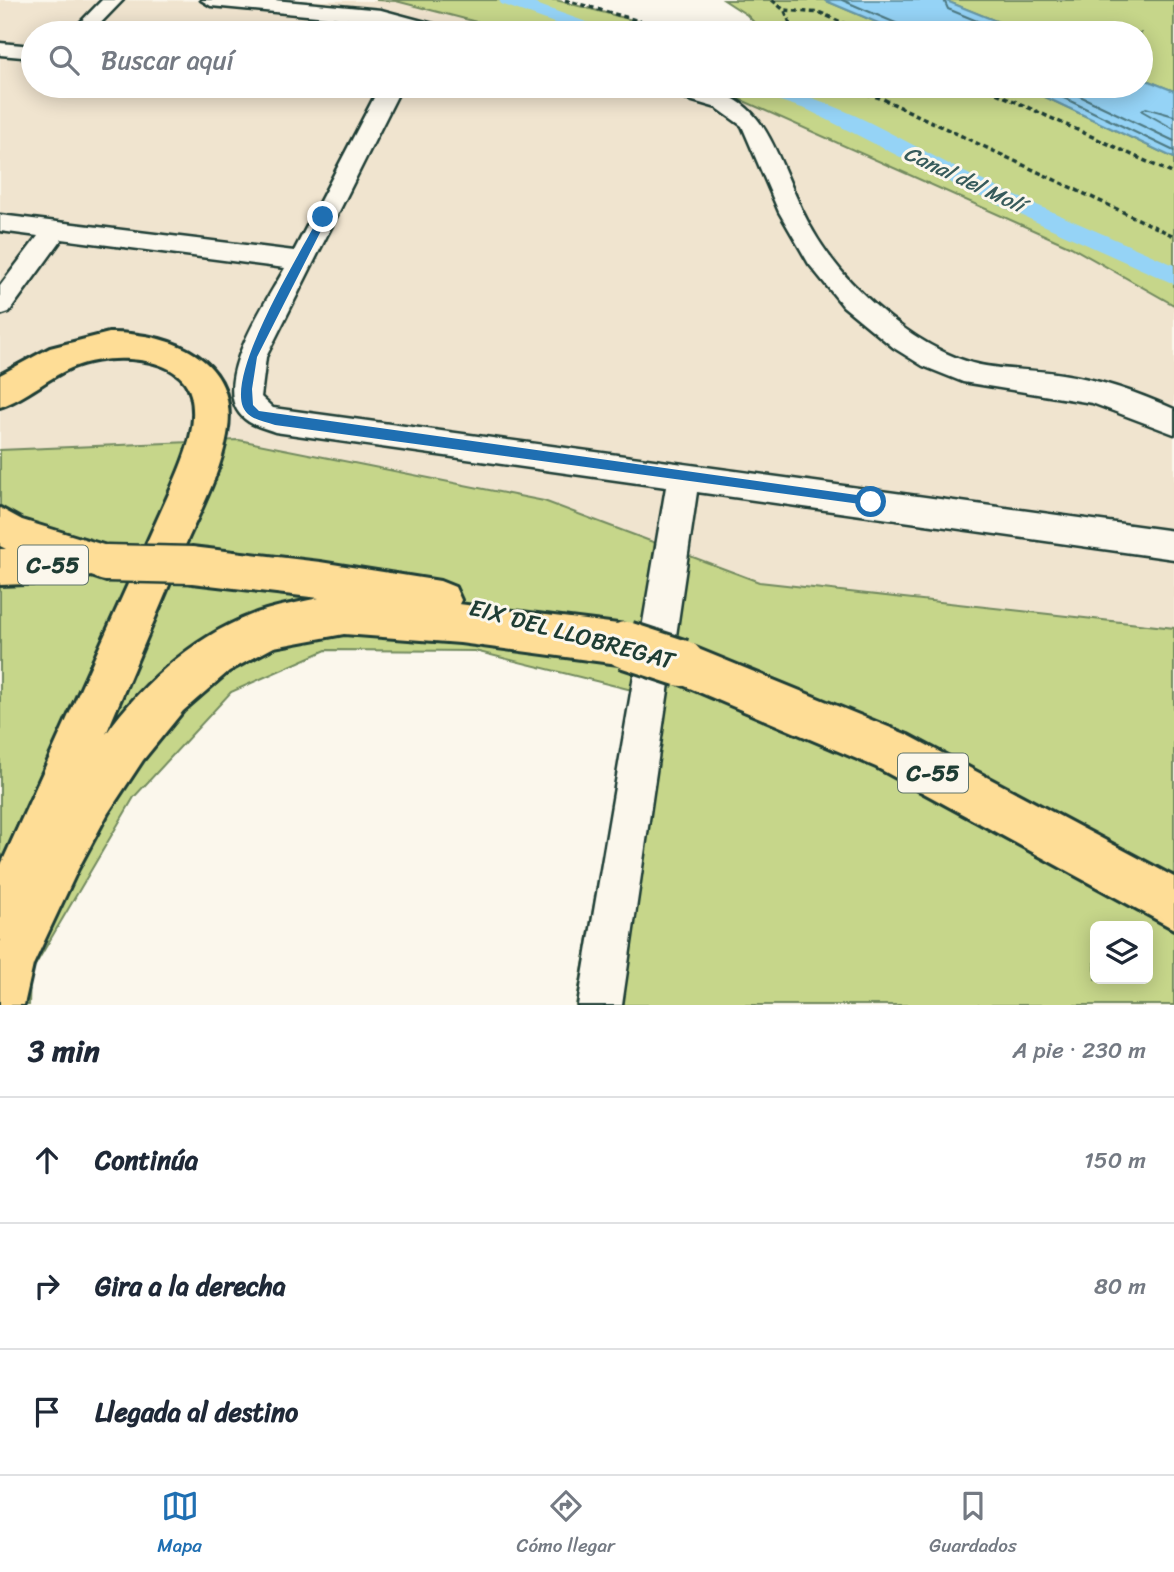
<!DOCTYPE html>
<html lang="es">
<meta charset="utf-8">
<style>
body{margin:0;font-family:Sriracha,sans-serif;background:#f2f2f3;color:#1f2937}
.controls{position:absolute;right:21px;bottom:21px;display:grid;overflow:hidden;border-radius:10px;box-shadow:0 4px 18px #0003}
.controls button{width:63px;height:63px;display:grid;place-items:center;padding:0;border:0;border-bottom:2px solid #e0e1e3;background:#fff;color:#1f2937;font:35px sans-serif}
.stop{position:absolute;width:21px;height:21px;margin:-16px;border:5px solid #1f6fb2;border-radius:50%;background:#fff}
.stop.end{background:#1f6fb2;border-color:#fff;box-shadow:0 2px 7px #0008}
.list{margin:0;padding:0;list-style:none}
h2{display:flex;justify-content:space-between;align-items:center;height:91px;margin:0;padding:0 28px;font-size:30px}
h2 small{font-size:23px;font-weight:400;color:#747a83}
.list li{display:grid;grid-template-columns:46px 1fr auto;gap:21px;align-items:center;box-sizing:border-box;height:126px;padding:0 28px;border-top:2px solid #e0e1e3}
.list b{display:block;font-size:26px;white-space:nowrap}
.list em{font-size:23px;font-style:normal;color:#747a83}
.icon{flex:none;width:38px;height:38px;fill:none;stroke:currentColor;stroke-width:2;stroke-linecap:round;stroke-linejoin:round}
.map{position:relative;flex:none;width:1174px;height:1005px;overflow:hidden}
.search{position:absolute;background:#fff;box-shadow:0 4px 18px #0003;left:21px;right:21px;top:21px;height:77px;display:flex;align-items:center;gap:18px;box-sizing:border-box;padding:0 24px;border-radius:38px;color:#747a83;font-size:26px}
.sheet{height:469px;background:#fff}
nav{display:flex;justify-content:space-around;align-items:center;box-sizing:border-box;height:98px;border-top:2px solid #e0e1e3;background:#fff;font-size:19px;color:#747a83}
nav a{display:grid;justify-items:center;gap:4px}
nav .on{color:#1f6fb2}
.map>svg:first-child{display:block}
</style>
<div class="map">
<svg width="1174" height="1005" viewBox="0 0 1174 1005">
<rect width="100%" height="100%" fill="#fbf7ec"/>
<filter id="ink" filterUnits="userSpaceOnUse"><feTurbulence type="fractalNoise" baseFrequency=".0143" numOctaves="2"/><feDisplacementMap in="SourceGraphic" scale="14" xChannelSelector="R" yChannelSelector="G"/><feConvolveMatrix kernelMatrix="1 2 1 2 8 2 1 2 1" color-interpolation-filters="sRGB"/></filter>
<g filter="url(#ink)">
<!-- built -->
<path fill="#f0e4cf" d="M0 0 396 1 519 33H33V86H710L1071 247 1174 305V628L758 582 544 501 239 440 0 450Z"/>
<!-- green -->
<path fill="#c6d68a" stroke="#728a5f" stroke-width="2" fill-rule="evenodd" d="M376 0H556L682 33H519L396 1Z
M724 0H824L902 33H764L747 15Z
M944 0H1174V91L1141 78V33H1026Z
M710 86H1022L1174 158V305L1071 247Z
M239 440 544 501 759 582 1174 628V1005H576L632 690 475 651 326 650 231 692 134 797 30 974 29 1005H0V450ZM1095 926H1148V979H1095Z"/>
<!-- water -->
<path fill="#95d3f6" stroke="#6697a8" stroke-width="2" d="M824 0H944L1026 33H902Z
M1141 78 1174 91V158L1022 86H1141Z"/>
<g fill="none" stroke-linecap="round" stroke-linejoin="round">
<!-- shore -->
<path stroke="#4e7982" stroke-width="2" d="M842 0 898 24 902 33
M944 0 948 9 1006 33
M1039 86 1174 151
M1059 86 1174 141
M1174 116 1146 108 1142 111 1174 129"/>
<!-- canal -->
<path fill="#95d3f6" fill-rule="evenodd" d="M499 0H525L606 29 609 33H582L501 4Z
M743 86C816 82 911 147 979 179 1043 209 1109 236 1174 265V284L963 189 808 110 746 90Z"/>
<!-- minor casing -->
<g stroke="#1f3d34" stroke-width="5">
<path id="minor" d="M102 0H123L91 33H70Z
M201 0H274L381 10 452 29 455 33H423L380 22 211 6Z
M0 43 33 46V58L0 55Z
M380 86H402L266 357 261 397 273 408 1174 531V559L697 492 622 1005H578L666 487 275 432C265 428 253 426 245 419 206 388 267 301 285 268L62 239 9 312 0 315V286L38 236 0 231V215L294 251Z
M656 86C762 81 765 130 802 210 816 240 837 269 861 292 891 321 931 351 972 363 1002 371 1033 369 1062 374 1101 380 1139 393 1174 409V434L1092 403 963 382 923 366 894 348 843 306 809 264 779 212 742 126 717 108 659 91Z"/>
</g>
<!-- highway casing -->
<g stroke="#1f3d34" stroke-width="6">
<path id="highway" d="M109 333C172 333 241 359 227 435 220 475 199 513 183 550L192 547 320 562 440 581 455 587 461 600 459 604 626 625 641 631 647 645 641 659 626 665 460 643 344 634 274 647 229 671 183 711 143 760 108 813 78 869 33 965 24 1005H0V867L171 489C183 461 199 427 191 395 180 353 107 354 76 366 49 376 27 398 0 407V375L50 348ZM175 571 178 578 192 583 319 598C301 602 283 605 266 610 203 629 143 681 106 734Z
M0 508 22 520 120 550 126 563 120 576 106 581 91 576 76 582 0 585V549H6L0 546Z
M681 642 908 735 1174 877V929L876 767 666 678 659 663 666 648Z"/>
</g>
<!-- path -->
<path stroke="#1f3d34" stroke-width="3.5" stroke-dasharray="5 3.5" stroke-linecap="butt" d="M565 0 682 33
M772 0 784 10 821 13 865 33
M785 11 794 33
M843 86 883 99 1174 236
M981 86 1174 174"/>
<!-- minor -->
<use href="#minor" fill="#fbf7ec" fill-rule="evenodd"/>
<!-- highway -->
<use href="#highway" fill="#fedd96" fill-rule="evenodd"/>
<!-- highway-bridge-far1 casing -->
<g stroke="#1f3d34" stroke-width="41" stroke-linecap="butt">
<path id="highway-bridge-far1" d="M106 563 192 565"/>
</g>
<!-- highway-bridge casing -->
<g stroke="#1f3d34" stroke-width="52" stroke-linecap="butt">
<path id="highway-bridge" d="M626 645 681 663"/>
</g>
<!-- highway-bridge-far1 -->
<use href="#highway-bridge-far1" stroke="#fedd96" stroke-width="36"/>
<!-- highway-bridge -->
<use href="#highway-bridge" stroke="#fedd96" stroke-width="46"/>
</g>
</g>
<!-- route -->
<path fill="#1f6fb2" d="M323 214 328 217 257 357 252 389 253 405 259 411 871 497 877 502 875 506 275 425C263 421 249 420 243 407 228 369 300 254 319 217Z"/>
<g text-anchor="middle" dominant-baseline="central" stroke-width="6" stroke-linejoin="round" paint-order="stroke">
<!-- far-water labels -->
<g font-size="21" font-style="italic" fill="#375b5b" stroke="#fbf7ec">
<text transform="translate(964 179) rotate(25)">Canal del Molí</text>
</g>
<!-- shield labels -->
<g fill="#fbf7ec" stroke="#61756b" stroke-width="2">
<rect x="18" y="545.5" width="70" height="39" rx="5"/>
<rect x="898" y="753.5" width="70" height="39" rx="5"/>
</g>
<g font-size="23" font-weight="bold" fill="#1f3d34">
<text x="53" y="565">C-55</text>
<text x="933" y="773">C-55</text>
</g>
<!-- street labels -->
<g font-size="24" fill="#1f3d34" stroke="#fbf7ec">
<text transform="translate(572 634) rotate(15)">EIX DEL LLOBREGAT</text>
</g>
</g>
</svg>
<div class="controls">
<button><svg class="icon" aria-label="layers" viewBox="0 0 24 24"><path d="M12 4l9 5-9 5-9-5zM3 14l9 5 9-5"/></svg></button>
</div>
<div class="stop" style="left:871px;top:502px"></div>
<div class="stop end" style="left:323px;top:217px"></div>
<div class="search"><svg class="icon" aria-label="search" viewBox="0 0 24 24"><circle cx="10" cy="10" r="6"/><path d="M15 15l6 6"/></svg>Buscar aquí</div>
</div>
<section class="sheet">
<h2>3 min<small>A pie · 230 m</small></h2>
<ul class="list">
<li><svg class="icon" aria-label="ahead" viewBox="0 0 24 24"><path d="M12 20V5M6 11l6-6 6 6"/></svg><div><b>Continúa</b></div><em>150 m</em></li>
<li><svg class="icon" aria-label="right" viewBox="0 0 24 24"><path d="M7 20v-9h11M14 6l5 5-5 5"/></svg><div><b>Gira a la derecha</b></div><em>80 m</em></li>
<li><svg class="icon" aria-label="arrive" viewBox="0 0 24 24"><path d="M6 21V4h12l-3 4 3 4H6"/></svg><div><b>Llegada al destino</b></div></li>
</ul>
</section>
<nav>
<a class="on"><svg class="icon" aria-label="map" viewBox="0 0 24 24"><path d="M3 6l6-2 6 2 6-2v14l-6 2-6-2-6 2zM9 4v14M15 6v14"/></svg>Mapa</a>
<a><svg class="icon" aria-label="directions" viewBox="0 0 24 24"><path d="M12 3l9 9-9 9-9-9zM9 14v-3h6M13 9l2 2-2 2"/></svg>Cómo llegar</a>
<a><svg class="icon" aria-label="saved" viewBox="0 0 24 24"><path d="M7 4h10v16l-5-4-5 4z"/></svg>Guardados</a>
</nav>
